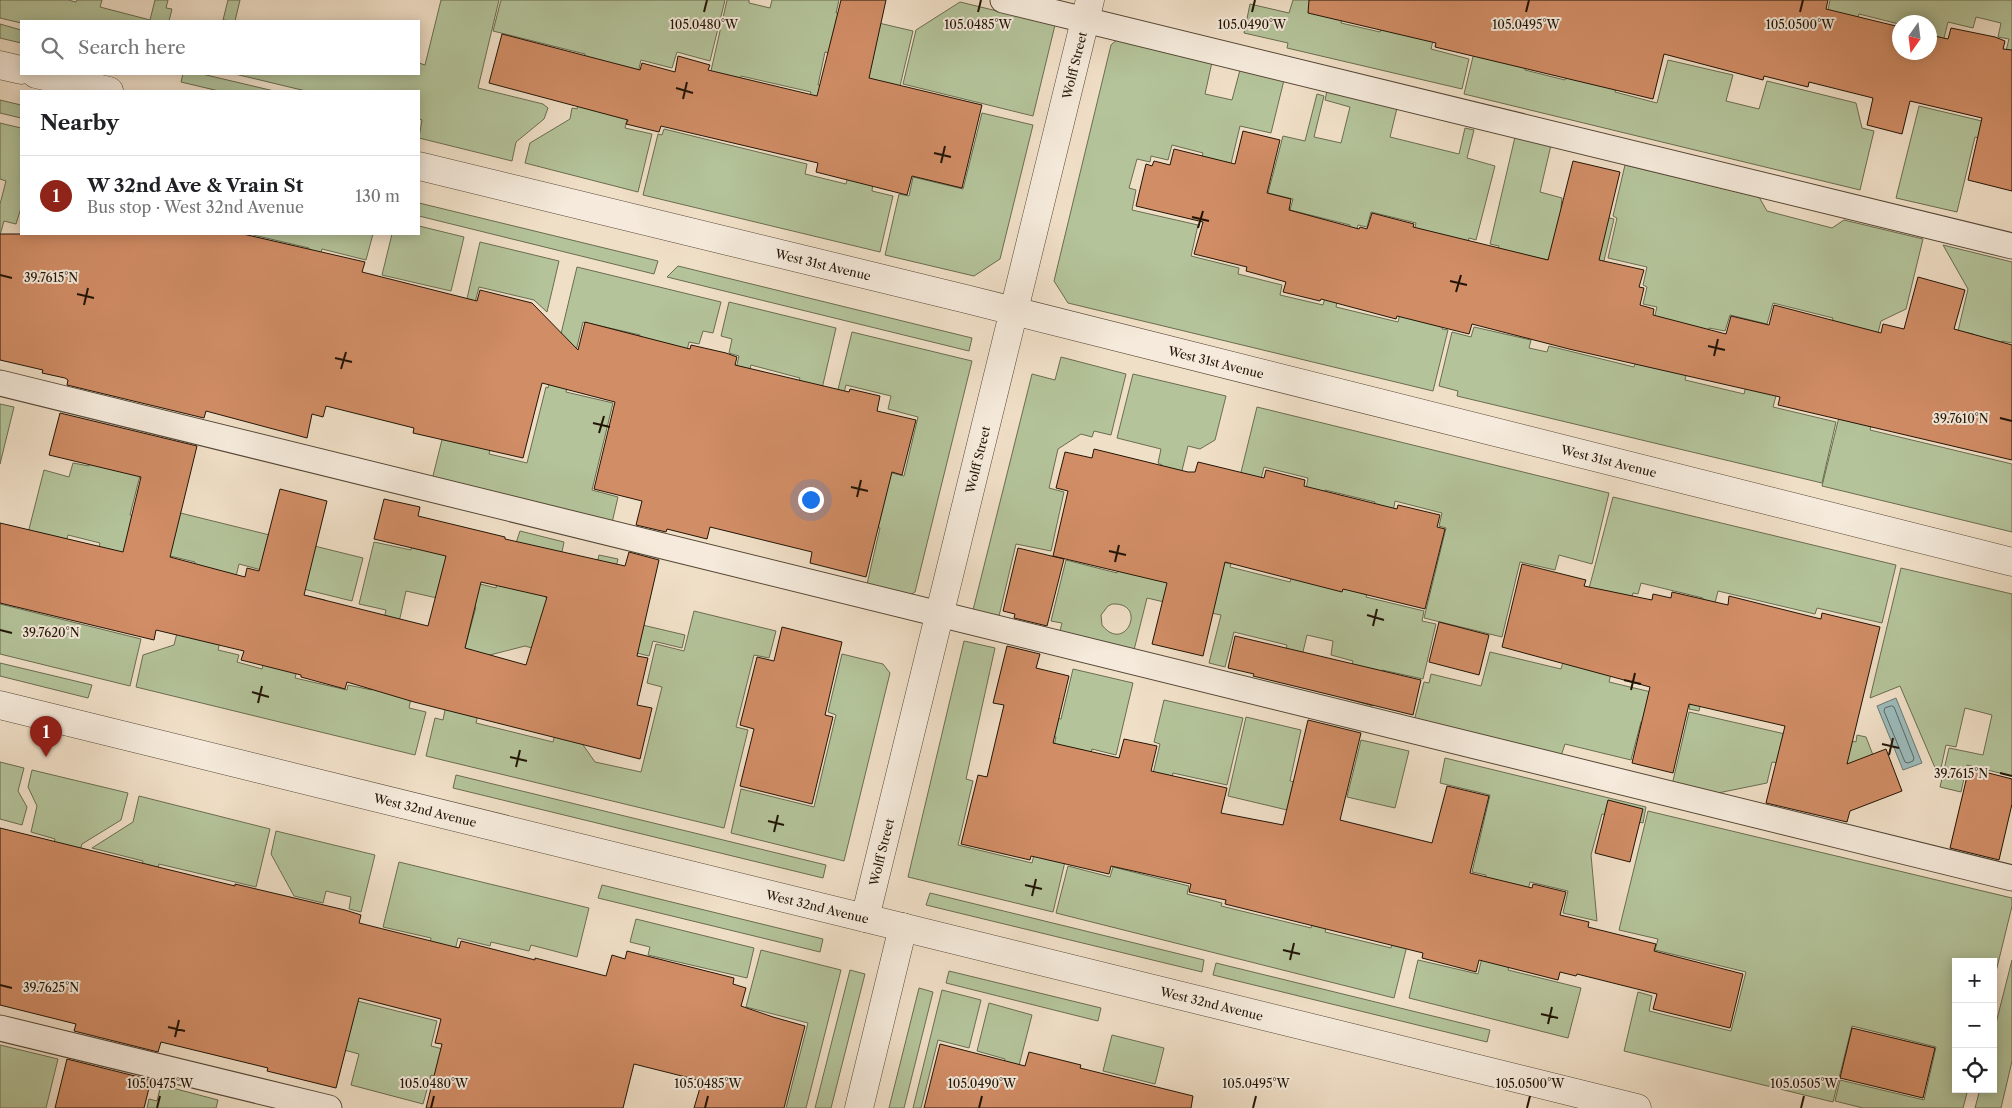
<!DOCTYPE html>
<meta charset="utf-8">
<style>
body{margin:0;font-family:"Libre Caslon Text",serif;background:#f2f2f2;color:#202124}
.controls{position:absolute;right:15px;bottom:15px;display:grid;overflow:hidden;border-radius:0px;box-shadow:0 2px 12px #0003}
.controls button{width:45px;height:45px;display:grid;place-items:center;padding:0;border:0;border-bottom:1px solid #e0e0e0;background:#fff;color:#202124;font:25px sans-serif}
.compass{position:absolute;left:1892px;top:15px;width:45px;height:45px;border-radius:50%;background:#fff;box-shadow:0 2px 12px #0003;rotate:194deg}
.you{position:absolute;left:810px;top:499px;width:18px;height:18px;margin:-12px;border:4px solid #fff;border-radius:50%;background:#1a73e8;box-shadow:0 0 0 8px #1a73e833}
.badge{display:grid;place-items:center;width:32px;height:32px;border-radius:50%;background:#8f2418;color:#fff;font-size:16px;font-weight:700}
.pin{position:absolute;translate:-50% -41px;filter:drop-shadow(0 1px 2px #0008)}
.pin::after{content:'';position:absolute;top:26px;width:18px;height:15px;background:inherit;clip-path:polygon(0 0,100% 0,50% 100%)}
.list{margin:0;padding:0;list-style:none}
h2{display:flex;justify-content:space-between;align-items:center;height:65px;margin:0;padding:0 20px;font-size:21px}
h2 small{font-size:16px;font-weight:400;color:#757577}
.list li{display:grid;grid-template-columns:32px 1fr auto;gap:15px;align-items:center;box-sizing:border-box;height:80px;padding:0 20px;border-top:1px solid #e0e0e0}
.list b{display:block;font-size:19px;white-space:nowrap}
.list p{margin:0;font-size:16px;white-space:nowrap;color:#757577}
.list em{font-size:16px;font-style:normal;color:#757577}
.icon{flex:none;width:28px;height:28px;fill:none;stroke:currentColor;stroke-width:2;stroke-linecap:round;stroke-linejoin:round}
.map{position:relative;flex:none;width:2012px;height:1108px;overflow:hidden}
.search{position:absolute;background:#fff;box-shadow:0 2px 12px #0003;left:20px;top:20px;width:400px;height:55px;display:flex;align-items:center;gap:12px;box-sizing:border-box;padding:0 18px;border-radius:0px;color:#757577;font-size:19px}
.panel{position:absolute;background:#fff;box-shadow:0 2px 12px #0003;left:20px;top:90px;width:400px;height:145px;border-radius:0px}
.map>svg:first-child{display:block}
</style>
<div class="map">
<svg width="2012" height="1108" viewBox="0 0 2012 1108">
<rect width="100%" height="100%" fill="#f0dfc7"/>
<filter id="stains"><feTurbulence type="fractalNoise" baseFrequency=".004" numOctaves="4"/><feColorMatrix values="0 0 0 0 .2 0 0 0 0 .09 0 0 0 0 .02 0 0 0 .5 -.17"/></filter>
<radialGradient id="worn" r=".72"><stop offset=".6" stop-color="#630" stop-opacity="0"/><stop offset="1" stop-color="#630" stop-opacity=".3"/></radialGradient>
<!-- green -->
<path fill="#b4c39a" stroke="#6a6c50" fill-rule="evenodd" d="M0 0H68L76 2 77 0H102L100 7 150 20 155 0H168L166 8 172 9 169 21H21V23L0 18Z
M228 0H240L235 21 223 20Z
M441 0H499L478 88 543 104 548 108 544 119 516 142 512 161 419 138 422 120 419 119V91H306L235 74H419V63L425 65Z
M501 0H725L710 61 677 52 672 68 641 60 625 128 652 134 638 192 525 163 530 143 570 119 572 108 577 109 586 71 582 69 585 54 493 31Z
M727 0H749V3L770 8 772 0H839L836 13 913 31 895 107 843 94 852 58 825 52 818 85 841 90 796 157 811 92 741 76 726 141 708 84Z
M1293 0H1346L1341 23 1380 32 1388 0 1442 3 1431 49 1469 59 1462 89 1287 48 1288 43 1244 33 1250 4 1289 13Z
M1830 0H2012V160L1984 138 2009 39 1998 37 2001 23 1976 17 1973 28 1948 22 1937 66 1930 52 1933 33 1930 32V22H1900L1899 24 1859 14 1849 51 1828 10Z
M960 2 1055 25 1033 116 903 84 916 30Z
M1483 15 1535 27 1525 70 1565 80 1576 35 1626 47 1615 92 1657 103 1668 60 1733 75 1726 101 1759 109 1767 81 1856 103 1862 128 1874 131 1860 190 1464 94Z
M0 24 21 30V43L0 38Z
M1118 39 1212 62 1205 94 1232 100 1240 70 1284 80 1271 133 1240 126 1222 201 1197 175 1203 153 1172 145 1168 160 1151 156 1150 162 1137 159 1129 188 1136 190 1132 210 1198 225 1191 256 1239 268 1238 274 1282 285 1280 295 1323 305 1326 294 1338 297 1336 307 1398 322 1416 250 1444 318 1442 329 1448 330 1433 391 1068 303 1054 281 1111 45Z
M183 74H202L274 91H219L181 82Z
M1327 91 1397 108 1390 137 1459 154 1465 128 1474 130 1467 158 1495 166 1476 240 1469 238 1463 261 1412 240 1416 223 1371 212 1367 227 1358 225 1341 296 1333 294 1350 225 1290 210 1293 199 1268 193 1283 136 1305 141 1317 94 1324 96 1314 137 1341 143 1350 107 1325 100Z
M0 100 21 105V118L0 113Z
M1919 106 1986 122 1982 139 1975 137 1957 212 1896 198Z
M982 113 1033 125 1000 259 974 276 885 255 899 194 909 196 913 177 963 189Z
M0 123 21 128V208L16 224 4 221 0 235V204L6 181 0 179Z
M664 129 807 164 805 174 846 184 848 177 873 183 872 191 893 196 880 252 643 195 658 134 662 135Z
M1515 137 1551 145 1540 192 1562 198 1561 207 1614 219 1582 352 1552 261 1525 255 1481 325 1499 246 1490 244Z
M1625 165 1759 197 1767 211 1832 228 1844 220 1923 239 1906 309 1881 321 1868 373 1831 328 1833 318 1773 303 1767 324 1730 315 1725 331 1709 328 1708 336 1653 323 1657 307 1643 304 1647 287 1643 285 1647 267 1608 258 1617 218 1613 216Z
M419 203 658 261 654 274 419 216Z
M419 226 464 237 451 291 382 275 392 234H419Z
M249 234H373L366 260 322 249 318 262 307 260 309 248Z
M480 242 559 261 547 312 534 300 479 287 471 318 463 316Z
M1943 245 2012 262V343L2002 341 1998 354 1970 347 1973 334 1958 331 1968 289Z
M678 266 972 338 969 351 667 277Z
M577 267 721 302 713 333 703 331 699 344 689 342 671 417 623 405 640 335 583 322 566 392 613 403 592 490 618 497 611 527 431 484 457 379 499 413 489 454 527 463 546 387 548 388Z
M729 302 836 328 821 393 797 388 800 378 751 365 732 440 720 436 739 356 729 353 732 339 721 336Z
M1761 324 1781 377 1773 407 1836 422 1822 483 1457 396 1458 391 1439 386 1452 332 1471 337 1474 327 1531 340 1529 348 1547 352 1549 346 1634 367 1638 356 1695 335 1685 380 1744 394Z
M852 332 972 361 915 592 910 595 867 584 880 528 814 512 827 457 904 476 918 417 888 409 891 396 846 385 830 449 824 447Z
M1061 357 1126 374 1111 435 1094 431 1092 437 1081 434 1058 449 1049 488 1064 492 1051 551 1016 544 999 616 973 610 1032 374 1055 380Z
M1133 374 1226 396 1215 440 1200 449 1188 446 1166 536 1145 531 1162 465 1158 463 1161 449 1117 438Z
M0 404 14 407 0 464Z
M1257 407 1609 493 1592 564 1559 555 1555 570 1520 562 1502 637 1424 618 1446 528 1439 526 1442 513 1395 501 1393 512 1355 588 1375 502 1325 490 1305 575 1306 489 1308 478 1264 467 1261 479 1220 558Z
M1841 409 1873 417 1870 430 2012 464V532L1822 486Z
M98 432 148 444 130 515 135 516 106 628 95 561 100 543 68 535 62 555 10 604 44 470 69 477 73 463 89 466Z
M1613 497 1896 565 1882 623 1817 608 1815 614 1718 591 1702 655 1711 658 1699 711 1689 709 1697 672 1686 669 1703 598 1641 583 1638 594 1633 593 1624 629 1576 638Z
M152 506 363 558 352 601 267 580 269 572 239 564 218 650 239 655 237 662 262 669 264 661 303 595 325 600 321 619 310 616 295 678 347 690 348 685 372 690 380 660 412 693 409 708 426 712 415 755 136 687 143 655 174 645 195 562 129 546Z
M419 519 455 527 437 598 406 591 397 631 382 628 386 610 359 604 374 542 411 550Z
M520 531 564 542 561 557 545 597 576 604 539 650 525 646 486 656 464 651 476 607 471 605 476 583 496 588 507 541 516 543Z
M1143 534 1203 611 1147 598 1134 650 1060 631 1062 623 1051 621 1066 560 1117 573 1121 558ZM1112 604C1149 602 1125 655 1102 625L1101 615 1108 606Z
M599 555 618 559 604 616 685 635 682 648 653 641 649 656 576 638 587 608Z
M1218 561 1231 564 1230 567 1290 582 1292 576 1367 594 1366 597 1424 611 1422 621 1436 624 1423 679 1382 670 1373 706 1344 698 1353 661 1331 655 1333 641 1307 635 1296 681 1280 677 1287 645 1234 632 1225 667 1209 663 1221 615 1206 612Z
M1901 568 2012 594V776L1967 765 1961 792 1940 787 1949 748 1983 755 1992 715 1965 708 1956 747 1946 745 1939 777 1900 686 1870 698Z
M0 604 141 639 130 686 0 654Z
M694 611 776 631 769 658 754 655 736 727 748 730 724 828 426 756 435 718 443 720 446 705 490 663 476 723 553 742 571 671 574 732 595 762 641 772 662 687 647 683 656 644 684 651Z
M964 641 995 648 966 779 973 781 958 845 1032 863 1058 754 1089 761 1053 912 908 877Z
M1569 641 1616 653 1609 682 1668 696 1682 732 1641 722 1631 760 1565 744 1561 756 1414 721 1424 682 1429 683 1431 674 1481 686 1490 652 1561 669Z
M842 654 883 664 890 673 844 861 731 833 741 789 814 807 836 715 828 712Z
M0 663 92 685 88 698 0 676Z
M1073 669 1133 683 1116 755 1092 749 1090 759 1053 750 1056 737 1040 733 1043 716 1061 719Z
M1164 700 1243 718 1227 785 1173 773 1150 871 1131 867 1160 744 1154 742Z
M1689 712 1785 734 1778 763 1772 762 1767 783 1713 794 1672 785Z
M1246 717 1301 730 1290 781 1310 786 1304 814 1228 796Z
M1857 735 1866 737 1888 794 1833 786 1844 739 1856 742Z
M1361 740 1409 751 1395 808 1347 797Z
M1445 758 1646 807 1643 823 1602 814 1591 855 1597 921 1563 913 1568 891 1530 882 1508 970 1581 988 1568 1038 1409 998 1418 960 1478 974 1499 889 1483 886 1486 875 1472 872 1490 795 1440 783Z
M0 762 24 768 18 791 27 807 22 825 0 819Z
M32 770 128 793 121 820 82 844 67 896 35 921 55 839 31 832 37 806 28 787Z
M456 775 826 865 823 878 453 788Z
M139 796 270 829 256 887 159 864 139 947 124 943 143 861 92 848 133 822Z
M1648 811 2012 898V906L1993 984V962H1956V1089H1968L1963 1108H1863L1835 1101 1840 1080 1924 1100 1936 1047 1852 1026 1833 1102 1624 1051 1638 992 1652 996 1649 1011 1731 1031 1746 972 1655 950 1658 939 1619 930Z
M276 831 375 855 361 912 349 909 351 897 326 891 323 903 294 896 271 854Z
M1331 851 1345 854 1325 932 1391 948 1412 861 1427 865 1394 998 1056 913 1068 866 1110 877 1113 867 1189 886 1187 894 1222 903 1221 906 1311 928Z
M399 862 589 908 577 957 531 945 529 951 491 942 490 946 458 938 453 958 429 952 431 938 383 927Z
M602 885 823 939 820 952 598 898Z
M930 893 1204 960 1202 972 926 905Z
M636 919 754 948 747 978 648 955 650 947 630 942Z
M761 950 841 970 806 1108H786L808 1023 746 1007Z
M2012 960V1061L2001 1108H1975L1980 1089H1993V1035Z
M1216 963 1490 1030 1487 1042 1213 975Z
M850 970 865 974 831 1108H815Z
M949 971 1101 1008 1098 1021 946 983Z
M919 988 933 992 904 1108H889Z
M942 990 981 1000 969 1048 938 1040 921 1108H913Z
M357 1001 437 1021 431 1046 494 1062 487 1089 431 1075 423 1104 351 1085 359 1054 344 1050Z
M989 1003 1032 1015 1008 1108H993L1005 1059 977 1051Z
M1112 1035 1164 1048 1155 1084 1103 1071Z
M0 1045 58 1059 46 1108H0Z
M161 1085 218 1100 216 1108H147L149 1099 157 1101Z"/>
<!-- water -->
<path fill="#9cbbbc" stroke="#6b7873" d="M1896 698 1922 763 1903 770 1877 706Z"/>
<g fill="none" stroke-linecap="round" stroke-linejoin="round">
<!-- shore -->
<path stroke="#5e6860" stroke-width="1" d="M1892 706 1894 707 1914 758 1913 761 1908 763 1905 762 1884 711 1885 708Z"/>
</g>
<!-- building -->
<path fill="#d18d66" stroke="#211405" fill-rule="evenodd" d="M841 0H886L869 78 982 105 962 188 912 176 907 195 816 172 818 163 661 126 659 132 626 124 628 120 489 83 502 34 640 70 642 63 675 72 678 56 710 65 708 70 817 96Z
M1309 0H1828L1826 9 1900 27V52H1930V35L1948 39 1951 28 1995 37 2005 41 2003 49 2012 50V191L1968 180 1982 118 1910 101 1902 134 1867 125 1873 98 1809 82 1808 87 1764 76 1763 80 1664 54 1653 99 1435 47 1436 43 1308 13Z
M1243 131 1280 140 1267 193 1291 199 1289 210 1359 229 1360 227 1367 229 1372 213 1414 224 1413 227 1548 260 1573 161 1620 172 1599 260 1644 270 1639 287 1644 288 1640 305 1654 309 1653 315 1726 334 1731 316 1769 325 1774 305 1881 333 1883 324 1904 329 1918 277 1965 290 1954 329 2012 345V460L1778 405 1780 397 1569 349 1472 324 1469 334 1397 316 1396 319 1321 299 1320 301 1283 292 1286 282 1246 271 1247 267 1194 254 1203 222 1136 206 1146 164 1152 166 1154 161 1170 165 1174 149 1235 164Z
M0 234H243L365 262 362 272 477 301 480 290 532 303 578 350 585 322 690 349 691 345 726 353 737 357 735 365 849 392 850 389 880 396 877 411 916 420 902 475 892 472 866 577 810 563 812 552 710 527 707 539 667 529 666 532 636 525 642 501 594 489 615 402 542 383 523 458 413 433 414 428 326 406 323 417 312 414 307 438 206 411 204 418 67 385 68 380 65 378 42 373 43 370 0 360Z
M60 413 197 446 170 557 245 577 247 568 259 571 280 489 327 501 304 595 428 626 446 556 374 539 384 499 420 507 418 516 505 537V539L625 566 629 552 659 560 637 656 648 658 637 705 652 708 640 759 414 702 347 682 345 689 301 677V675L241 660 244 651 156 630 154 640 0 603V523L123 552 141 477 49 455ZM481 582 547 597 526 665 465 648Z
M1094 449 1188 472H1195L1198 462 1264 478 1266 470 1305 480 1304 486 1397 509 1398 505 1440 515 1437 527 1445 529 1425 609 1343 589 1342 592 1225 562 1203 656 1152 644 1167 583 1053 556 1068 491 1056 488 1065 452 1092 458Z
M1018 548 1064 559 1047 626 1014 618 1015 614 1003 611Z
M1522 564 1586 580 1584 586 1652 600 1653 594 1671 598 1672 592 1728 605 1729 596 1821 619 1822 613 1880 627 1847 764 1886 749 1902 791 1850 811 1847 822 1766 803 1785 726 1689 704 1673 773 1632 763 1650 687 1502 647Z
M1439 622 1489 635 1479 675 1429 662Z
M782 627 842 642 825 715 833 717 812 804 740 786 754 729 740 725 757 657 774 661Z
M1235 636 1421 680 1413 715 1253 676 1254 674 1228 668Z
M1007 646 1040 654 1036 668 1069 676 1053 743 1119 758 1124 739 1157 746 1151 771 1227 788 1221 813 1283 825 1308 720 1361 733 1340 820 1432 843 1447 786 1489 796 1470 873 1532 888 1533 884 1566 892 1560 915 1589 922 1588 927 1656 944 1654 951 1743 974 1730 1028 1653 1009 1657 994 1577 974 1576 976 1560 972 1558 980 1479 960 1476 972 1422 958 1423 953 1225 904 1226 900 1189 892 1191 884 1111 866 1109 874 1031 856 1030 860 961 844 978 775 987 777 1004 705 993 703Z
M1969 768 2012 779V804L1999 860 1950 848Z
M1608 800 1643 809 1630 862 1595 853Z
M0 828 235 886V884L345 910 361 915 359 923 459 948 461 941 535 960V958L606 976 612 955 625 959 627 951 734 978 733 984 746 988 741 1006 773 1017 805 1026 784 1108H694L702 1081 634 1064 623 1108H426L442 1044 435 1043 441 1019 359 998 336 1088 267 1071 268 1068 161 1042 158 1052 74 1031 76 1024 0 1005Z
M1852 1028 1935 1048 1923 1098 1840 1078Z
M940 1044 1025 1066 1029 1052 1081 1065 1080 1068 1193 1096 1191 1108H924Z
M67 1059 151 1080 144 1108H55Z"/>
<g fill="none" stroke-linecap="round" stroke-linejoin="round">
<!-- service casing -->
<g stroke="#554736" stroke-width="27">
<path id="service" d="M1003 0 2012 246
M0 383 2012 878
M0 1028 329 1108"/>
</g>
<!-- minor casing -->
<g stroke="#554736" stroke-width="29">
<g id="minor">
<path d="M0 65 21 70"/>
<path d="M36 74 109 91"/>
<path id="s1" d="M419 166 966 299 2012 562"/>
<path id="s2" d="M865 918 1090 0"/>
<path d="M859 1108 903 927"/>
</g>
</g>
<!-- tertiary casing -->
<g stroke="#554736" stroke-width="29">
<g id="tertiary">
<path id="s3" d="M0 705 1637 1108"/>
</g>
</g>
<!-- service -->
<use href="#service" stroke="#f5eadb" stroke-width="25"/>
<!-- minor -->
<use href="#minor" stroke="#f5eadb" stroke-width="28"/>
<!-- tertiary -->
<use href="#tertiary" stroke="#f5eadb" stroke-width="28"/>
</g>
<!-- ticks -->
<path fill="none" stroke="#211405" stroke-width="2" d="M704 12 707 0M978 12 981 0M1252 12 1255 0M1526 12 1529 0M1800 12 1803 0M676 88 693 93M683 99 687 82M934 153 951 157M941 163 945 146M1192 217 1209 221M1198 228 1203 211M0 275 12 278M1450 281 1467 285M1456 292 1461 275M77 294 94 298M84 305 88 288M1708 346 1725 350M1714 356 1718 339M335 358 352 362M341 369 346 352M2000 418 2012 421M593 423 610 427M599 433 604 416M851 487 868 491M857 497 861 480M1109 551 1126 555M1115 562 1119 545M1367 615 1384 620M1373 626 1377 609M0 630 12 633M1624 680 1641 684M1631 690 1635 673M252 692 269 697M258 703 262 686M1882 744 1899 748M1889 755 1893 738M510 757 527 761M516 767 520 750M2000 773 2012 776M768 821 784 825M774 832 778 815M1025 885 1042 889M1032 896 1036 879M1283 950 1300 954M1290 960 1294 943M0 985 12 988M1541 1014 1558 1018M1548 1024 1552 1007M168 1027 185 1031M175 1037 179 1020M157 1108 160 1096M431 1108 434 1096M705 1108 708 1096M979 1108 982 1096M1253 1108 1256 1096M1527 1108 1530 1096M1801 1108 1804 1096"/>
<g text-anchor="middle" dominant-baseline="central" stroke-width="4" stroke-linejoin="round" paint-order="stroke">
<!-- street labels -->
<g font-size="12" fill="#211405" stroke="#f5eadb">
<text stroke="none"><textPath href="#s2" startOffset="878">Wolff Street</textPath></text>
<text stroke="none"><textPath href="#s1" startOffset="416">West 31st Avenue</textPath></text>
<text stroke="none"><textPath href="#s1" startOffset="821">West 31st Avenue</textPath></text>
<text stroke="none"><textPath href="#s2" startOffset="472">Wolff Street</textPath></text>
<text stroke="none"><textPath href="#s1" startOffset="1226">West 31st Avenue</textPath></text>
<text stroke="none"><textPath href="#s3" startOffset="438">West 32nd Avenue</textPath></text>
<text stroke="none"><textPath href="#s2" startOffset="68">Wolff Street</textPath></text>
<text stroke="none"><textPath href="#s3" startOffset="842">West 32nd Avenue</textPath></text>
<text stroke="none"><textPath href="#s3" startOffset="1248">West 32nd Avenue</textPath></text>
</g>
</g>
<g font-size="12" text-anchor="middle" fill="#211405" stroke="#f5eadb" stroke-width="4" stroke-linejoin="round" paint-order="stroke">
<text x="704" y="29">105.0480°W</text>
<text x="978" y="29">105.0485°W</text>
<text x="1252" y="29">105.0490°W</text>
<text x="1526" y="29">105.0495°W</text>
<text x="1800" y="29">105.0500°W</text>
<text x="51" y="282">39.7615°N</text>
<text x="1961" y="423">39.7610°N</text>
<text x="51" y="637">39.7620°N</text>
<text x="1961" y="778">39.7615°N</text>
<text x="51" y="992">39.7625°N</text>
<text x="160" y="1088">105.0475°W</text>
<text x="434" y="1088">105.0480°W</text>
<text x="708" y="1088">105.0485°W</text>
<text x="982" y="1088">105.0490°W</text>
<text x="1256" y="1088">105.0495°W</text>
<text x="1530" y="1088">105.0500°W</text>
<text x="1804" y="1088">105.0505°W</text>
</g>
<rect width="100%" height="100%" filter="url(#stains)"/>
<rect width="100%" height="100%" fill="url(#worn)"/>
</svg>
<div class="controls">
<button>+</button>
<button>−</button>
<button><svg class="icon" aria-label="locate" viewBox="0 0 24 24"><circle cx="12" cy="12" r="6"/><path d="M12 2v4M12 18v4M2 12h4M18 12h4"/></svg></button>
</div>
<svg class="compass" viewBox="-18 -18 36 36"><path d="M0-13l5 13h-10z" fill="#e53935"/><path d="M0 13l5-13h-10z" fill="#757577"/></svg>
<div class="you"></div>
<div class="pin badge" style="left:46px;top:757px">1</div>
<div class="search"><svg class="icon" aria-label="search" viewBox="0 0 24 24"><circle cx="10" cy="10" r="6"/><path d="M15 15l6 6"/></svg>Search here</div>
<section class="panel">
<h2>Nearby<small></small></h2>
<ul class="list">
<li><span class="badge">1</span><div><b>W 32nd Ave &amp; Vrain St</b><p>Bus stop · West 32nd Avenue</p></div><em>130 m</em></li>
</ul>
</section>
</div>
